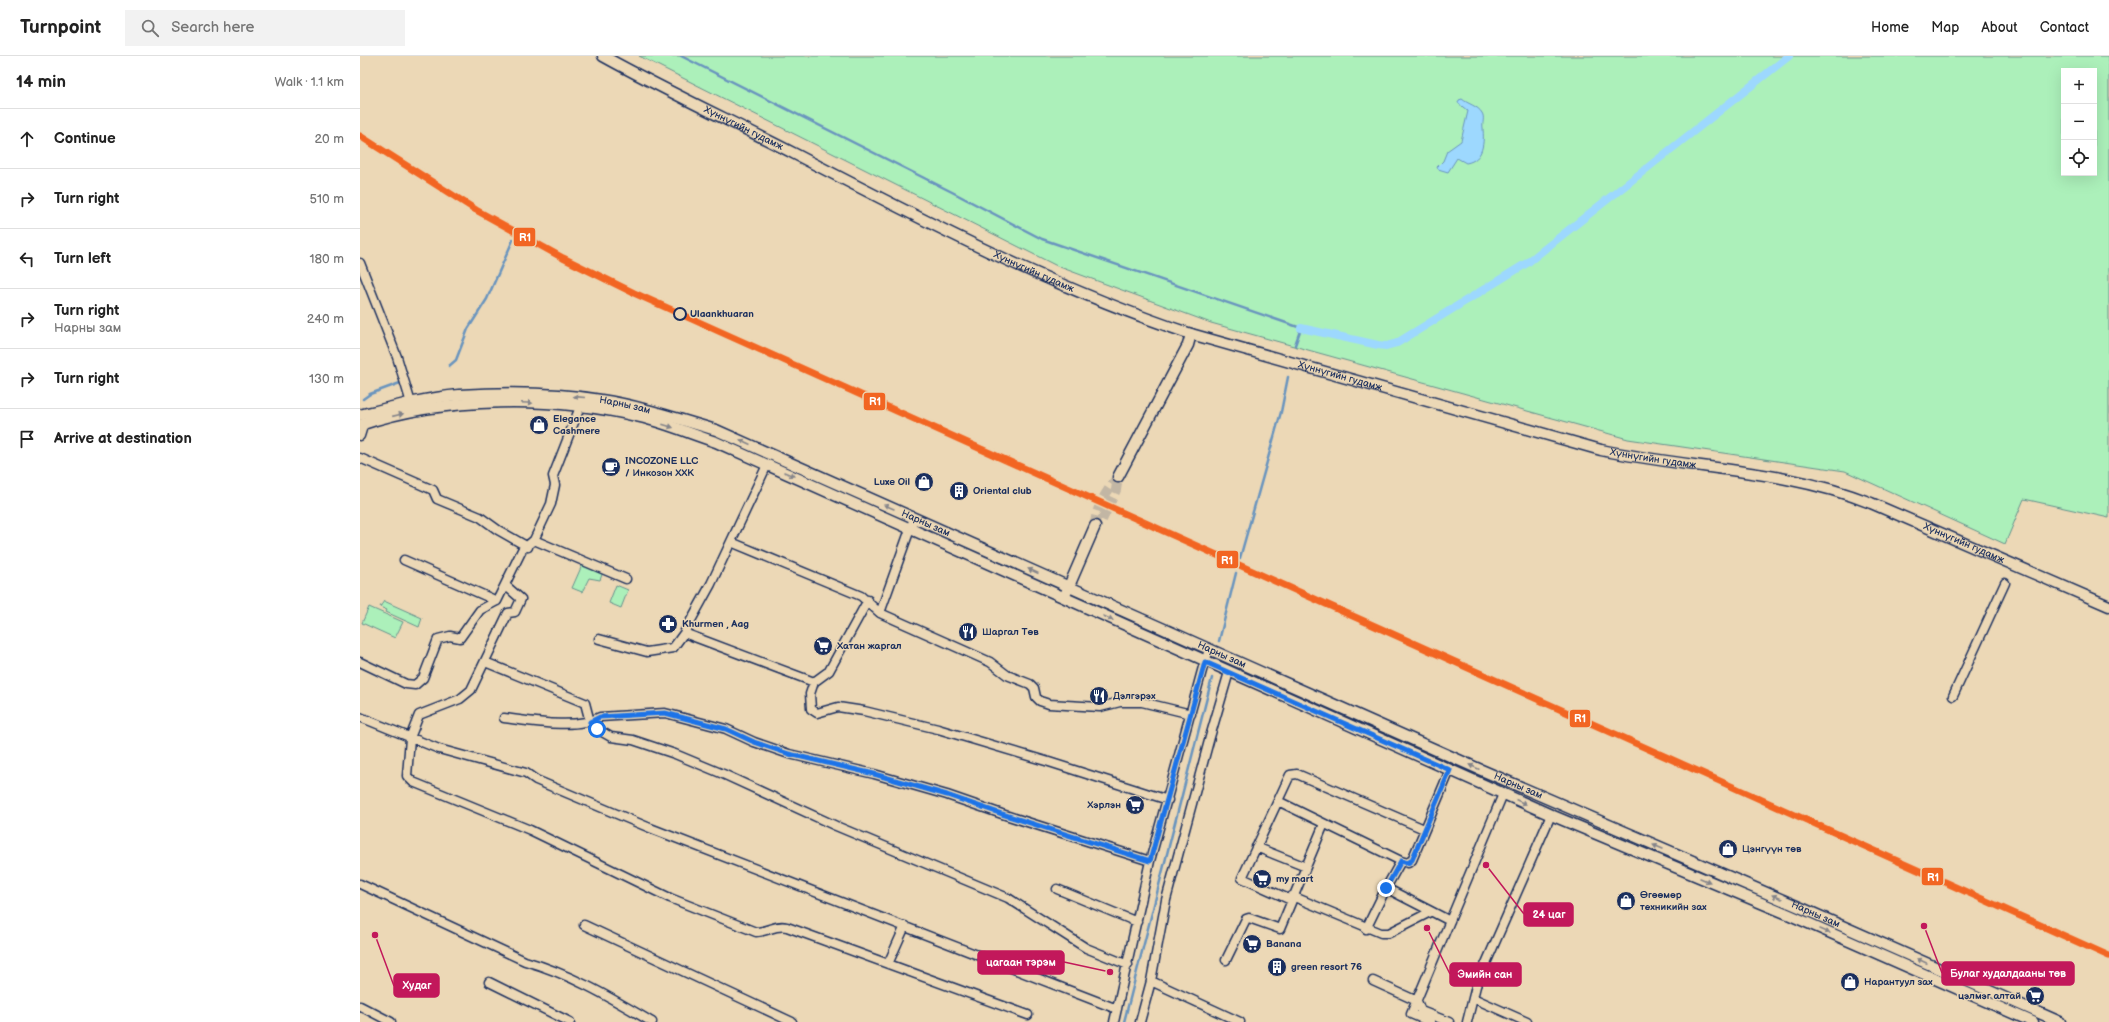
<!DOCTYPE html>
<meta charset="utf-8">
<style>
body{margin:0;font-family:"Balsamiq Sans",sans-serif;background:#f2f2f2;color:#222}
.controls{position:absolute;right:12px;top:12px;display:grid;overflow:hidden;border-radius:0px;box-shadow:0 4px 16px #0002}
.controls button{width:36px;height:36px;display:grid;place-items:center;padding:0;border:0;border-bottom:1px solid #e0e0e0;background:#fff;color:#222;font:20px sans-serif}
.stop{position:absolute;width:12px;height:12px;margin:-9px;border:3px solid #1a73e8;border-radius:50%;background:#fff}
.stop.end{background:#1a73e8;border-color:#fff;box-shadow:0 1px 4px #0008}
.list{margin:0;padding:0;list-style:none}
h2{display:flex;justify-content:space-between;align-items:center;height:52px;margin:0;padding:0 16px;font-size:17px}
h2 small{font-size:13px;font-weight:400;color:#767676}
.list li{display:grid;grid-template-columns:26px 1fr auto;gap:12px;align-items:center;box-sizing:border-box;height:60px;padding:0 16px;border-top:1px solid #e0e0e0}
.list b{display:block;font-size:15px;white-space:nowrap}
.list p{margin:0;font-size:13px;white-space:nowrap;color:#767676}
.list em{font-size:13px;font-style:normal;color:#767676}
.icon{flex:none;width:22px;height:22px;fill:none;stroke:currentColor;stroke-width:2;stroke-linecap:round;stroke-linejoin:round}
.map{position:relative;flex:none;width:1749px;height:966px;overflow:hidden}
header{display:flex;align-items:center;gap:24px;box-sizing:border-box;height:56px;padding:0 20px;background:#fff;border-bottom:1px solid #e0e0e0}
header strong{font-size:19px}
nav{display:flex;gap:22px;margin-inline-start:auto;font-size:14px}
.search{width:280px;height:36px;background:#f2f2f2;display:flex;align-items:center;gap:10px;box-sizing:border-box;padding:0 14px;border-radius:0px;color:#767676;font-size:15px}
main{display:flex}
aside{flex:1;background:#fff}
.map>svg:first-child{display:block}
</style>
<header>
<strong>Turnpoint</strong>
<div class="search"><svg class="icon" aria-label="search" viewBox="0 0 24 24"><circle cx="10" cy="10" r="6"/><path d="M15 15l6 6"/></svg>Search here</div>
<nav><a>Home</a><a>Map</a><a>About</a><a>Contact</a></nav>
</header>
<main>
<aside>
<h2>14 min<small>Walk · 1.1 km</small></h2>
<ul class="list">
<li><svg class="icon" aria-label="ahead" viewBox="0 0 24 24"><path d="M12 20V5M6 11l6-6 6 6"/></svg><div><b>Continue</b></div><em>20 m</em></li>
<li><svg class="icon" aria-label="right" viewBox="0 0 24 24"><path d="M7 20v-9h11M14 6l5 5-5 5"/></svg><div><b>Turn right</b></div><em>510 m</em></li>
<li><svg class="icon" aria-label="left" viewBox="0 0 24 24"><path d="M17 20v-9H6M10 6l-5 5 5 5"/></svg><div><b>Turn left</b></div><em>180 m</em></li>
<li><svg class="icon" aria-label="right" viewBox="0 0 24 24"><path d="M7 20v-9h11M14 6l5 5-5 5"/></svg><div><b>Turn right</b><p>Нарны зам</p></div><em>240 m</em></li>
<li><svg class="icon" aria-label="right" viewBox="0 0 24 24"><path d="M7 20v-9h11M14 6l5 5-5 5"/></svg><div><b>Turn right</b></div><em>130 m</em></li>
<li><svg class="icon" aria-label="arrive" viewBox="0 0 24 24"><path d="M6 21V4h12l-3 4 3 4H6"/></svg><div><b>Arrive at destination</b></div></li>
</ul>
</aside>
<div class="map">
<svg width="1749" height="966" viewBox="0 0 1749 966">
<rect width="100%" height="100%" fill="#ecd8b6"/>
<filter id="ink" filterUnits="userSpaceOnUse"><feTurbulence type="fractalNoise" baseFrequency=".025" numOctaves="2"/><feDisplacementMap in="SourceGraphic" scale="8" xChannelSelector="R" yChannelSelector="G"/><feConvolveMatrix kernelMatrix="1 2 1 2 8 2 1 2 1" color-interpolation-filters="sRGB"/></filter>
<g filter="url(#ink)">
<!-- green -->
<path fill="#acf0ba" stroke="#64908c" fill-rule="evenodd" d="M279 0H1749V462L1664 443 1645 488 1485 415 1268 383 851 267 697 210ZM1704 15H1734V117H1704Z
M223 507 243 516 240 524 229 522 222 536 212 532Z
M256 529 268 534 261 552 249 547Z
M24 545 62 562 59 571 26 556 27 554 20 551Z
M9 551 43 566 35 582 2 567Z"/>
<!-- water -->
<path fill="#9dd8fe" stroke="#6994be" d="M1102 43C1108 48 1118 50 1122 57 1125 62 1122 67 1123 72 1124 86 1124 104 1106 107L1097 102 1088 116 1078 113 1077 111 1083 105 1087 95 1101 85 1108 55 1098 47 1099 44Z"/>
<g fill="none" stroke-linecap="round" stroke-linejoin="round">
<!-- stream -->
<path stroke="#6994be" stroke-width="2.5" d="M321 0 592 136 682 183 941 272 935 289
M89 310 96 304 108 273 127 243 153 184
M3 343 10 338 40 327
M880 502 921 356 928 321
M859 585 876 517
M764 966 852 622"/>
<!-- canal -->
<path stroke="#9dd8fe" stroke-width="8" d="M941 272 1018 289 1026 290 1037 287 1167 207 1429 0"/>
<!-- major-tunnel -->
<path stroke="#c2b6a4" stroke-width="10" stroke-dasharray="10 5" stroke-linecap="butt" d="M742 464 756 434 758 421
M735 470C735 453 747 434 758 421"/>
<!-- minor casing -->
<g stroke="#1b2f5e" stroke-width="11">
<path id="minor" d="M0 207 37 301 51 347
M0 380 4 367
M0 402 73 434 77 443 120 461 138 474 168 491
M174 484 266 523
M371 486 501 540 520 557 554 462
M44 504 137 545
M145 529 161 543 155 556 148 557 111 634 100 643 59 659 50 682 47 720 53 726 170 774 310 842 396 876C408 876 415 868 427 871L668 959
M508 544 469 615 454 626 450 638 451 653 457 657 478 651 504 655 578 673 689 706 808 744
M520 557 630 606 647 619 670 628 674 632 676 641 680 645 689 648 740 651 760 646H782L831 658
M324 577 454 626
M239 583 287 596 313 592 324 577 351 528 407 409
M0 606 46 628 55 629 63 622 78 583 90 580 100 582 120 554 137 545 162 494 174 484 191 448 195 429 193 420 220 351
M125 606 225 647 230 666 237 673 251 681 273 684 315 698 363 718 476 770 648 842 726 892 768 909
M1593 640 1645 527
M0 661 79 693 166 717 176 724 290 772 757 953
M144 662C169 665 217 674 240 661L305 657 366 673 394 686 429 698 514 718 587 739 642 758 790 805
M1090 714 1052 804 1048 807 1041 805 1026 832 1090 865
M918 745 1041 805
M896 791 946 811
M0 828 165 905C211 918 251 942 292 966
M697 833 777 866
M932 840 1021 877H1029L1070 856
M931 844 882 822 930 719 937 718 1064 773
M224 869 432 966
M1006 873 1026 832
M866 904 886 863 889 862 920 873 964 768
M528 908 545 870
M791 925 880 966
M1013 925 1057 945 1061 955 1089 966
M129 926 210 966
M1113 942 1167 966
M0 950 31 966
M754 966 790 805 843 611 849 594
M780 966 791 925 806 844 850 681 869 616
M1070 966 1051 958 1143 738
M1107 966 1116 930 1191 759"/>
</g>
<!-- major casing -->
<g stroke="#1b2f5e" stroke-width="13">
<g id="major">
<path id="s1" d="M243 0C306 35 371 65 435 98 564 165 693 232 831 278L1241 394C1330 413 1427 413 1511 447L1749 550"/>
<path id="s2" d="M0 359C32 351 65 342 99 339 146 336 194 336 241 344 280 350 318 363 356 374L1119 713 1446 854 1700 966"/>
<path d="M0 369C85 340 194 340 280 361 306 367 331 378 356 386L1191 759 1430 859 1673 966"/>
<path d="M758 421 828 289 831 278"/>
<path d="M706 537 735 470"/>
</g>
</g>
<!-- minor -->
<use href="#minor" stroke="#ecd8b6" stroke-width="8"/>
<!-- major -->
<use href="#major" stroke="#ecd8b6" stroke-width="10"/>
<!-- rail-1 casing -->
<g stroke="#ecd8b6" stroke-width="10">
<path id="rail-1" d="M0 80 116 154 203 202 274 237 1749 900"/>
</g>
<!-- rail-1 -->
<use href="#rail-1" stroke="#f26522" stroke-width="7"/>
</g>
<!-- one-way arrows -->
<defs><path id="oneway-solid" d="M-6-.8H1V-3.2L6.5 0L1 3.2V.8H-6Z"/></defs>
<g fill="#84848a">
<use href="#oneway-solid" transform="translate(219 341) rotate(-175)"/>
<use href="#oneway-solid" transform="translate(167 347) rotate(2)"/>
<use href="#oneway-solid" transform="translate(38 359) rotate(-13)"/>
<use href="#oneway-solid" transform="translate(308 370) rotate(18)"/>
<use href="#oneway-solid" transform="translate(385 386) rotate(-156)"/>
<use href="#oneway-solid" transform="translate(429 418) rotate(22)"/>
<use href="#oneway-solid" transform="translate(529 451) rotate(-157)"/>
<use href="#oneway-solid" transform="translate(673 515) rotate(-156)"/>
<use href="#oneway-solid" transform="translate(748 562) rotate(24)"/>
<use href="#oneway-solid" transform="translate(1114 711) rotate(-156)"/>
<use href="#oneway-solid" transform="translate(1161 746) rotate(24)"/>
<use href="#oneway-solid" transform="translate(1298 791) rotate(-157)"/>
<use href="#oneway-solid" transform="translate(1345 824) rotate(23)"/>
<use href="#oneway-solid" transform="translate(1417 841) rotate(-157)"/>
<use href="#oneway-solid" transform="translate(1465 875) rotate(23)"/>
<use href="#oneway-solid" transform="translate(1562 905) rotate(-156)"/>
</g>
</g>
<g fill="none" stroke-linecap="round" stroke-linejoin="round" filter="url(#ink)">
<!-- route -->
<path stroke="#1a73e8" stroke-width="5" d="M237 673 230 666 240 661 305 657 366 673 394 686 429 698 514 718 587 739 642 758 790 805 845 606 1090 714 1052 804 1048 807 1041 805 1026 832"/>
</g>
<!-- icons -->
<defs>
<g id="shop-disc" transform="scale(1)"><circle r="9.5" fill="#1b2f5e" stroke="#ecd8b6"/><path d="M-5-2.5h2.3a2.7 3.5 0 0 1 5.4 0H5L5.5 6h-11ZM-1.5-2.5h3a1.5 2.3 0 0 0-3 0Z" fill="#fff"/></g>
<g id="cafe-disc" transform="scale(1)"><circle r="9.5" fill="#1b2f5e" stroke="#ecd8b6"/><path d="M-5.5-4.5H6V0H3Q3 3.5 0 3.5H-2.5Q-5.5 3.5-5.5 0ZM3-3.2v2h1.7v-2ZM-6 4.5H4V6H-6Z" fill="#fff"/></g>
<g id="building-disc" transform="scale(1)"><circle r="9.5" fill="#1b2f5e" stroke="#ecd8b6"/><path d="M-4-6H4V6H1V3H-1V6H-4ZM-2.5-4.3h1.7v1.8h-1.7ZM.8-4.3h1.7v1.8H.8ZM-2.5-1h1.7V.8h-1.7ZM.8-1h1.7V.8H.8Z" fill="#fff"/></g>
<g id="pharmacy-disc" transform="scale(1)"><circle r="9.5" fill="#1b2f5e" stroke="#ecd8b6"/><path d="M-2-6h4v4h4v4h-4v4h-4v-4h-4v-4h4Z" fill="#fff"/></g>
<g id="restaurant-disc" transform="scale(1)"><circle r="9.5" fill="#1b2f5e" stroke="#ecd8b6"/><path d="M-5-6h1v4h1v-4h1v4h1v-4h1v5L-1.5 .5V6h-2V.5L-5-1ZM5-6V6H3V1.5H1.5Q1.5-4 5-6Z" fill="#fff"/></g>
<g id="supermarket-disc" transform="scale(1)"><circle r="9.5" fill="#1b2f5e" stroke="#ecd8b6"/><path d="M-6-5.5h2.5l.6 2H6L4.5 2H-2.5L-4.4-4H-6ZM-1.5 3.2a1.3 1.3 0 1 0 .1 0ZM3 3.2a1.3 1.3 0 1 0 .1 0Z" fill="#fff"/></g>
</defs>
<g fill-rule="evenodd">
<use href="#shop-disc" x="179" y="369"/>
<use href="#cafe-disc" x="251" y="411"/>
<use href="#shop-disc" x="564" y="426"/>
<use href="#building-disc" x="599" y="435"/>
<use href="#pharmacy-disc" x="308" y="568"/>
<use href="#restaurant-disc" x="608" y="576"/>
<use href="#supermarket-disc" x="463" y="590"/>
<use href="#restaurant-disc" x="739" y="640"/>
<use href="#supermarket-disc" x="775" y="749"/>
<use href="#shop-disc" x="1368" y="793"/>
<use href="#supermarket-disc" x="902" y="823"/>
<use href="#shop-disc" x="1266" y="845"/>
<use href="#supermarket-disc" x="892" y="888"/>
<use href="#building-disc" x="917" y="911"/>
<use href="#shop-disc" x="1490" y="926"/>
<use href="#supermarket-disc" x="1675" y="940"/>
</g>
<!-- markers -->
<circle fill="#ecd8b6" stroke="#1b2f5e" stroke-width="2" cx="320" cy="258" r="6"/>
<g text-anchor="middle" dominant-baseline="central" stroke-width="3" stroke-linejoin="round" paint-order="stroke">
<!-- street labels -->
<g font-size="10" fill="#1b2f5e" stroke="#ecd8b6">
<text stroke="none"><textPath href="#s1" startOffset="158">Хүннүгийн гудамж</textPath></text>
<text stroke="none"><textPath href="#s1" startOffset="482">Хүннүгийн гудамж</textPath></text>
<text stroke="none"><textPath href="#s1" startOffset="806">Хүннүгийн гудамж</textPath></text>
<text stroke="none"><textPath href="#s2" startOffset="268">Нарны зам</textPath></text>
<text stroke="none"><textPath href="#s1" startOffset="1130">Хүннүгийн гудамж</textPath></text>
<text stroke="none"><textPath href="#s2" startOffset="592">Нарны зам</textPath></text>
<text stroke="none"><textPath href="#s1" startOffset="1454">Хүннүгийн гудамж</textPath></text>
<text stroke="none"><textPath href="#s2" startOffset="916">Нарны зам</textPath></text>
<text stroke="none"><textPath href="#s2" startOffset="1240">Нарны зам</textPath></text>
<text stroke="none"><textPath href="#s2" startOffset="1564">Нарны зам</textPath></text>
</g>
<!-- stop labels -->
<g font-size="10" font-weight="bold" fill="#1b2f5e" stroke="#ecd8b6" text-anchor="start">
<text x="330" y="258">Ulaankhuaran</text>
</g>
<!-- poi labels -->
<g font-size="10" font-weight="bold" fill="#1b2f5e" stroke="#ecd8b6" text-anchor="start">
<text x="193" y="363">Elegance<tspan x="193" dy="12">Cashmere</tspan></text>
<text x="265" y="405">INCOZONE LLC<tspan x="265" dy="12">/ Инкозон ХХК</tspan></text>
<text x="550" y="426" text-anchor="end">Luxe Oil</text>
<text x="613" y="435">Oriental club</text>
<text x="322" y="568">Khurmen , Aag</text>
<text x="622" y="576">Шаргал Төв</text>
<text x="477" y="590">Хатан жаргал</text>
<text x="753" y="640">Дэлгэрэх</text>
<text x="761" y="749" text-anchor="end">Хэрлэн</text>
<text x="1382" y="793">Цэнгүүн төв</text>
<text x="916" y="823">my mart</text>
<text x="1280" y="839">Өгөөмөр<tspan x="1280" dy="12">техникийн зах</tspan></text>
<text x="906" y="888">Banana</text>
<text x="931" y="911">green resort 76</text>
<text x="1504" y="926">Нарантуул зах</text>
<text x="1661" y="940" text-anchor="end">цэлмэг алтай</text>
</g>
</g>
<!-- callouts -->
<path fill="none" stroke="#c2185b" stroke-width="1.5" d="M1126 809L1164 858M750 916L704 906M1564 870L1582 917M1067 872L1090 918M15 879L34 930"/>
<g fill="#c2185b" stroke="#ecd8b6" stroke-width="1.5">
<circle cx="1126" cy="809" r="4"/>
<circle cx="750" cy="916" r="4"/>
<circle cx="1564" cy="870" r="4"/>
<circle cx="1067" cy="872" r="4"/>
<circle cx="15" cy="879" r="4"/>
</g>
<g fill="#c2185b" stroke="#c2185b" stroke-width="1.5">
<rect x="1164" y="847" width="49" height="23" rx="4"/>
<rect x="618" y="895" width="86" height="23" rx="4"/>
<rect x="1582" y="906" width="132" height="23" rx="4"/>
<rect x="1090" y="907" width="71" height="23" rx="4"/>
<rect x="34" y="918" width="45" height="23" rx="4"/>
</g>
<g font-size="11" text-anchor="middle" font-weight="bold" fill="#fff">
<text x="1189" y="862">24 цаг</text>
<text x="661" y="910">цагаан тэрэм</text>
<text x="1648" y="921">Булаг худалдааны төв</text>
<text x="1125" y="922">Эмийн сан</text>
<text x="57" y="933">Худаг</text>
</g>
<g stroke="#ecd8b6" stroke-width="1.5">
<rect x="153" y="171" width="23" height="20" rx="4" fill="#f26522"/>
<rect x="503" y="336" width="23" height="19" rx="4" fill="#f26522"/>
<rect x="856" y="494" width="23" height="19" rx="4" fill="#f26522"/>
<rect x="1209" y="653" width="22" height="19" rx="4" fill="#f26522"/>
<rect x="1561" y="811" width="23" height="19" rx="4" fill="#f26522"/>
</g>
<g font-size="11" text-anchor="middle" font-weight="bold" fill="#fff">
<text x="165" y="185">R1</text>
<text x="515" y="349">R1</text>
<text x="867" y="508">R1</text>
<text x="1220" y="666">R1</text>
<text x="1573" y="825">R1</text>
</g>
</svg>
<div class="controls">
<button>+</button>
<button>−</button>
<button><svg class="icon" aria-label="locate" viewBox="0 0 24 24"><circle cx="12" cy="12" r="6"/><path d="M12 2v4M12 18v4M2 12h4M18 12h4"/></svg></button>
</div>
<div class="stop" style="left:237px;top:673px"></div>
<div class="stop end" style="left:1026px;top:832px"></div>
</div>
</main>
